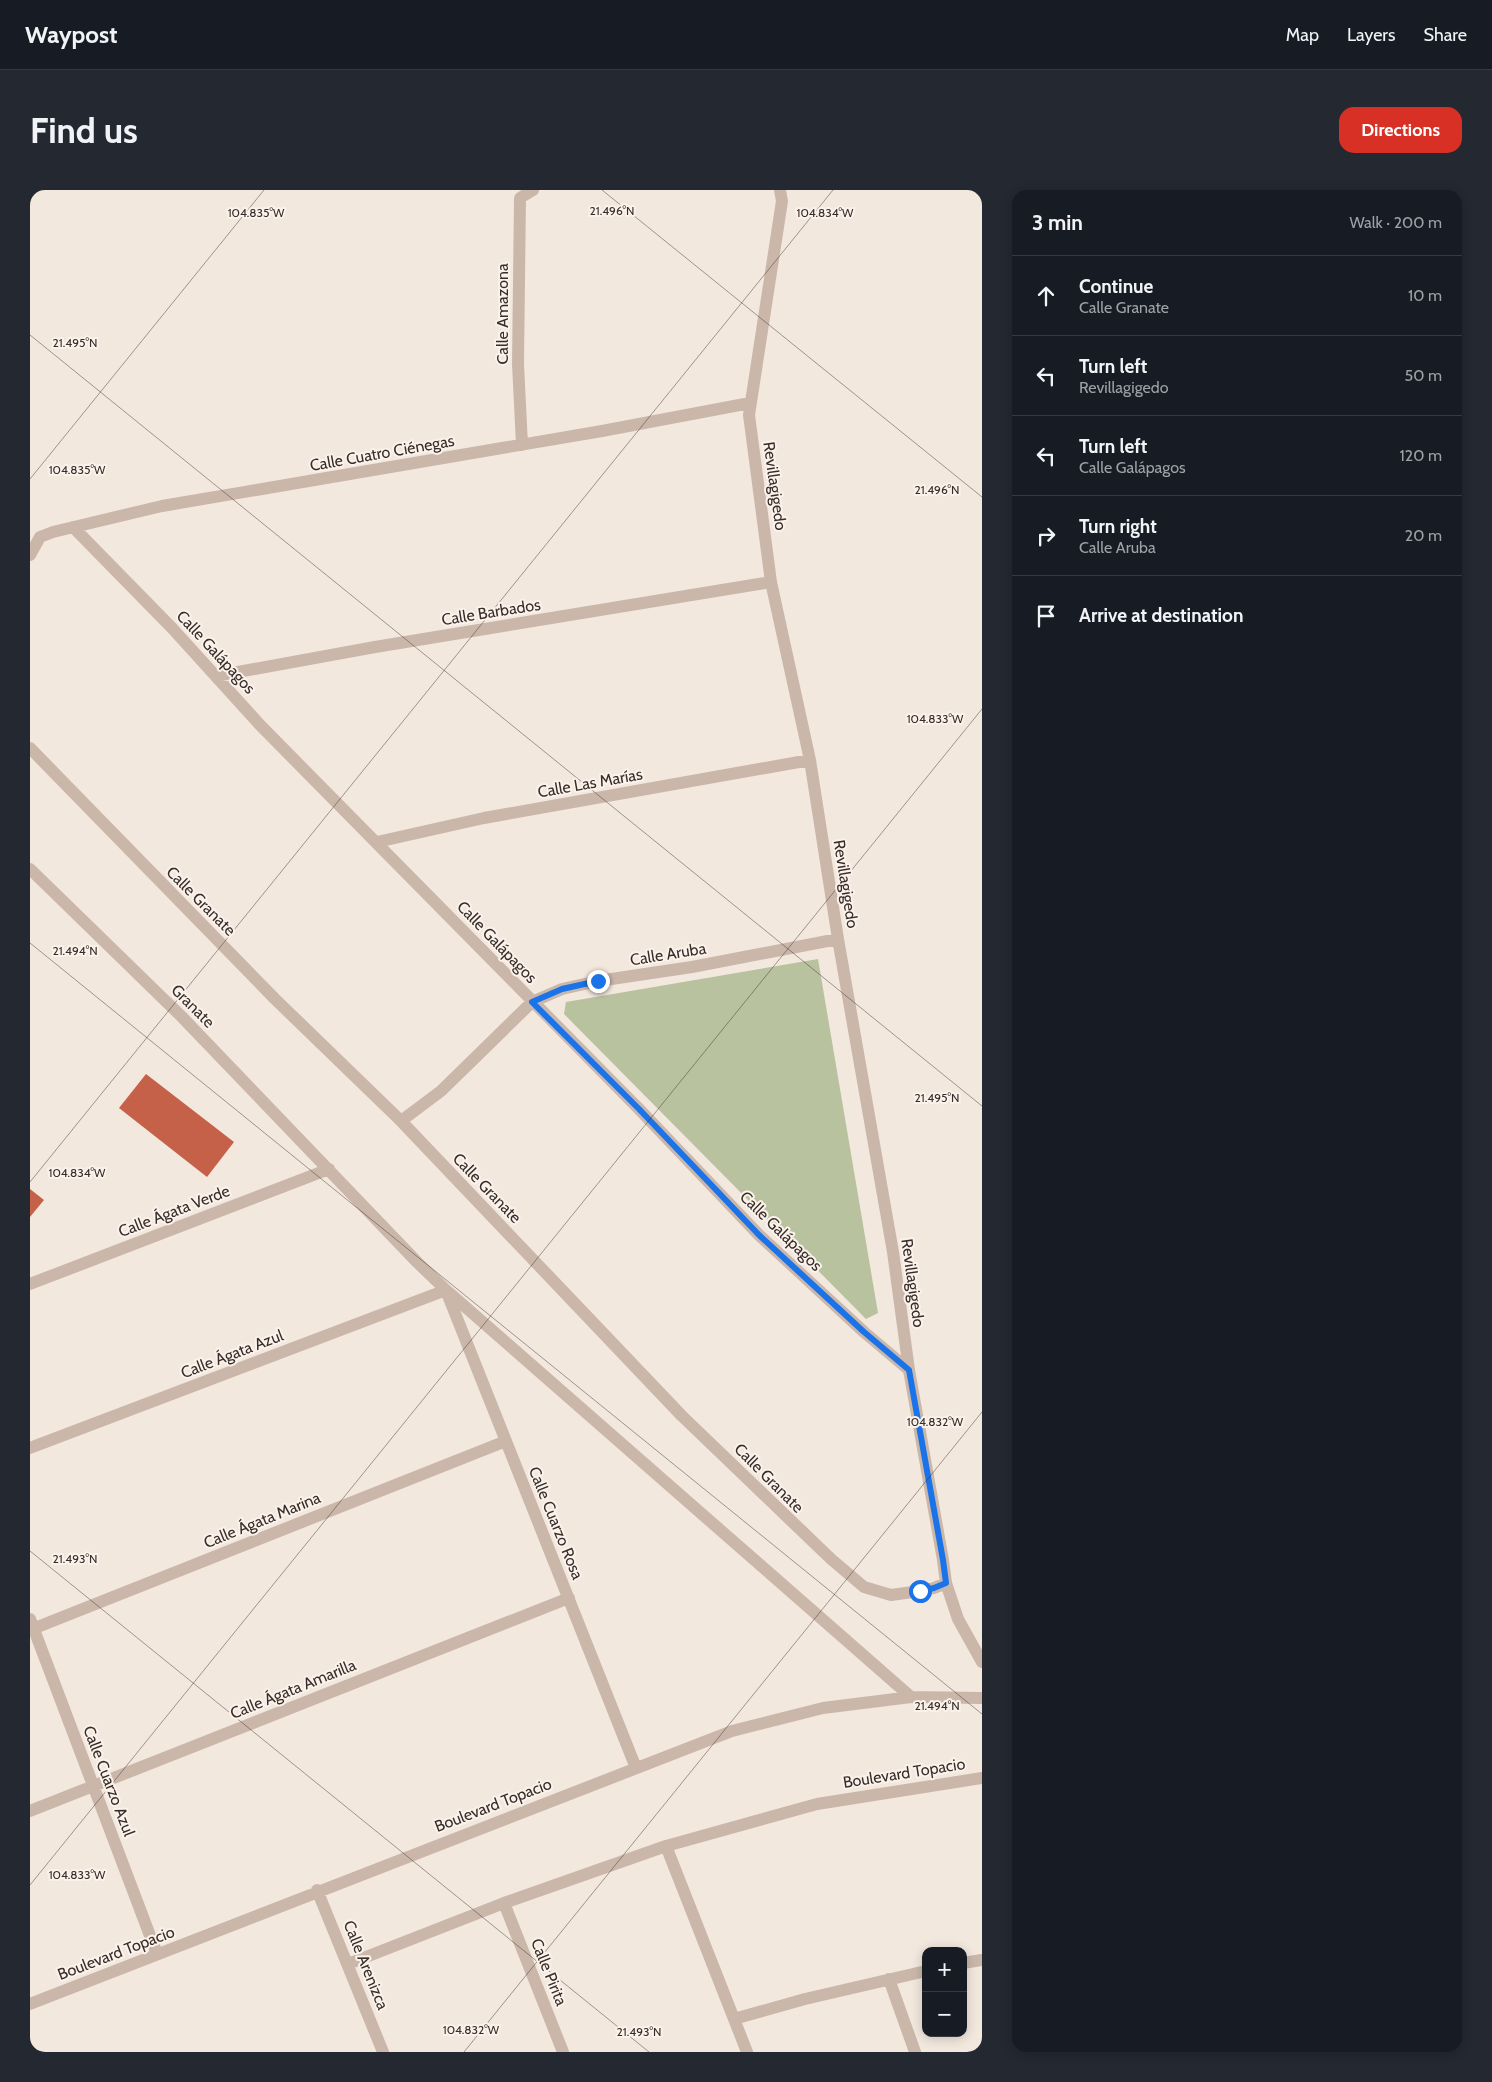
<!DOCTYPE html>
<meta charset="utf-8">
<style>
body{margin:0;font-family:Cabin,sans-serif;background:#242831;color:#f1f3f6}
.controls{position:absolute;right:15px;bottom:15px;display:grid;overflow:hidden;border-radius:10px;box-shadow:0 2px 12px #0003}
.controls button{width:45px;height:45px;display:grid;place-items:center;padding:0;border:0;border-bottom:1px solid #363941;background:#171b24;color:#f1f3f6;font:25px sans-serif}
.stop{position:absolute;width:15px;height:15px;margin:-11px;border:4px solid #1a73e8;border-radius:50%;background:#fff}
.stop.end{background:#1a73e8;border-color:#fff;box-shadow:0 1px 5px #0008}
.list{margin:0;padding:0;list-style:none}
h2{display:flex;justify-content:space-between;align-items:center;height:65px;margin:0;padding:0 20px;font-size:21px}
h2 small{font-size:16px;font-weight:400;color:#9ea1a6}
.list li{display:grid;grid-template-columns:32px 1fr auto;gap:15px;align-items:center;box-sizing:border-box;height:80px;padding:0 20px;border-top:1px solid #363941}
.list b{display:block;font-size:19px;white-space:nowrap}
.list p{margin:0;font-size:16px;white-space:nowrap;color:#9ea1a6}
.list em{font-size:16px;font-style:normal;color:#9ea1a6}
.icon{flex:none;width:28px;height:28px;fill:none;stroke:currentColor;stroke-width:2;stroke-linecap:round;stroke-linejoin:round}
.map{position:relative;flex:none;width:952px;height:1862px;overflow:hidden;border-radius:15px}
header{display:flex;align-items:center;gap:30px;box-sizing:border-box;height:70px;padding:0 25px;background:#171b24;border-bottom:1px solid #363941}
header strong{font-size:24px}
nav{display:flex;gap:28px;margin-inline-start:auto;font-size:18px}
.intro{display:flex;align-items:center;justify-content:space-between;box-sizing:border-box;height:120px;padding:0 30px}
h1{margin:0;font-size:35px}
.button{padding:12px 22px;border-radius:15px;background:#d93025;color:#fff;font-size:18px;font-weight:700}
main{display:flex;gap:30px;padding:0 30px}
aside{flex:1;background:#171b24;border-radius:15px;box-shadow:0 2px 12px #0003}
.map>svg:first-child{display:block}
</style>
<header>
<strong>Waypost</strong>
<nav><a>Map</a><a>Layers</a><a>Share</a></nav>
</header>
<div class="intro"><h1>Find us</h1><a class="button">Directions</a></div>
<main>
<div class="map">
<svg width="952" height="1862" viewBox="0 0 952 1862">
<rect width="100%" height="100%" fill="#f3e8de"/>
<!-- green -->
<path fill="#b8c29e" d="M788 769 848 1123 836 1129 534 824 536 812Z"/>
<!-- building -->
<path fill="#c66149" d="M116 884 204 952 177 987 89 918Z
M0 999 14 1010 0 1027Z"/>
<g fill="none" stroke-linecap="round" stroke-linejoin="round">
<!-- minor -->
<path stroke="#cbb7aa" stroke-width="12" d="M750 0 752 11 719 225 741 392 780 570 808 749 863 1062 879 1180 913 1370 916 1393 928 1429 952 1472
M492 255 488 174 490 8 503 0
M43 337 142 438 231 536 609 919 729 1045 834 1142 879 1180
M0 365 10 347 23 342 132 316 572 241 720 213
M186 486 345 457 741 392
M0 558 245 809 371 931 652 1226 801 1369 834 1397 861 1405 890 1401 904 1398 916 1393
M347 652 454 628 780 570
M0 679 152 827 387 1072 416 1100 881 1507
M371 931 411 901 502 812 532 799 568 791 662 777 808 749
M0 1094 299 979
M417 1103 606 1578
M0 1258 416 1100
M0 1429 127 1764
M0 1440 476 1251
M0 1621 539 1408
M636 1656 717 1862
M287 1700 353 1862
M474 1713 533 1862
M933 1773 952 1770
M318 1774 474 1713 636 1656 787 1614 952 1588
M859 1789 885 1862
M0 1814 702 1541 793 1518 881 1507 952 1508
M704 1829 775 1809 896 1781"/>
</g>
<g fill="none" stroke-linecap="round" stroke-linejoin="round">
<!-- route -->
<path stroke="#1a73e8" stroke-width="6" d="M568 791 532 799 502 812 609 919 729 1045 834 1142 879 1180 913 1370 916 1393 904 1398 890 1401"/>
</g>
<!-- ticks -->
<path fill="none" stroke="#382d29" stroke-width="1" stroke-opacity="0.45" d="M572 0 952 307M0 145 952 916M0 289 234 0M0 753 952 1524M0 992 803 0M0 1361 619 1862M0 1695 952 519M434 1862 952 1222"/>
<g text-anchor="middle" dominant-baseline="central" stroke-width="4" stroke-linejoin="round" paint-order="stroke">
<!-- street labels -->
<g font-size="16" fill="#382d29" stroke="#faf2eb">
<text transform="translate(472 124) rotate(-90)">Calle Amazona</text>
<text transform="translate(352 263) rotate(-10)">Calle Cuatro Ciénegas</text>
<text transform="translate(745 296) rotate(82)">Revillagigedo</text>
<text transform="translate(461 422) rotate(-9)">Calle Barbados</text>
<text transform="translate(186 462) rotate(47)">Calle Galápagos</text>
<text transform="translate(560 593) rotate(-10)">Calle Las Marías</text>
<text transform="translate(816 694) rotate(81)">Revillagigedo</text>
<text transform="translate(171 711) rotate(45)">Calle Granate</text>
<text transform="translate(467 752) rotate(46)">Calle Galápagos</text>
<text transform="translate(638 764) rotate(-9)">Calle Aruba</text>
<text transform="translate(163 816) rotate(45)">Granate</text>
<text transform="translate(457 998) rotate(46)">Calle Granate</text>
<text transform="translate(144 1021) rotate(-21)">Calle Ágata Verde</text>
<text transform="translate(751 1041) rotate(44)">Calle Galápagos</text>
<text transform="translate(883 1093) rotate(82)">Revillagigedo</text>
<text transform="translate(202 1164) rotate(-21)">Calle Ágata Azul</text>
<text transform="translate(739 1288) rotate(45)">Calle Granate</text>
<text transform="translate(232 1330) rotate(-22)">Calle Ágata Marina</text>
<text transform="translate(526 1333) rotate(68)">Calle Cuarzo Rosa</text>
<text transform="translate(263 1499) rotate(-22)">Calle Ágata Amarilla</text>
<text transform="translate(874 1583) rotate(-9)">Boulevard Topacio</text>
<text transform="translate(79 1591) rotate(69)">Calle Cuarzo Azul</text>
<text transform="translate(463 1615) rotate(-21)">Boulevard Topacio</text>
<text transform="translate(86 1763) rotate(-21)">Boulevard Topacio</text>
<text transform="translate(336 1775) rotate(68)">Calle Arenizca</text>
<text transform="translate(519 1782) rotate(68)">Calle Pirita</text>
</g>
</g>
<g font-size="12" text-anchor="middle" fill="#382d29" stroke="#faf2eb" stroke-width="4" stroke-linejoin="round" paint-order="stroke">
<text x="582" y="25">21.496°N</text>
<text x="226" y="27">104.835°W</text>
<text x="795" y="27">104.834°W</text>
<text x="45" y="157">21.495°N</text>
<text x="47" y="284">104.835°W</text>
<text x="907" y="304">21.496°N</text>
<text x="905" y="533">104.833°W</text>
<text x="45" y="765">21.494°N</text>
<text x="907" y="912">21.495°N</text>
<text x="47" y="987">104.834°W</text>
<text x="905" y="1236">104.832°W</text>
<text x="45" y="1373">21.493°N</text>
<text x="907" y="1520">21.494°N</text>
<text x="47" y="1689">104.833°W</text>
<text x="441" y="1844">104.832°W</text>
<text x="609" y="1846">21.493°N</text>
</g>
</svg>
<div class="controls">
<button>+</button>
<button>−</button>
</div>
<div class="stop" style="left:890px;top:1401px"></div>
<div class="stop end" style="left:568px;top:791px"></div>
</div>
<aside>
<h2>3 min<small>Walk · 200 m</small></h2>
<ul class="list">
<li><svg class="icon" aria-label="ahead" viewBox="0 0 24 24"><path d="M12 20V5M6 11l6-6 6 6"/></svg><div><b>Continue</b><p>Calle Granate</p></div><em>10 m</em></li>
<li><svg class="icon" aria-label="left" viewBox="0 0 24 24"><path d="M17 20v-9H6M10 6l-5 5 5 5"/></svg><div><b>Turn left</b><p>Revillagigedo</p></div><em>50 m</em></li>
<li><svg class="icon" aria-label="left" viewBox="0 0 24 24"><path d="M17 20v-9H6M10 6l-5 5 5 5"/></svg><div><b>Turn left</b><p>Calle Galápagos</p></div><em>120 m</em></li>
<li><svg class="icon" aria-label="right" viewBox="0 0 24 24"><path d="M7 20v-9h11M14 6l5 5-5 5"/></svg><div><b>Turn right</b><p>Calle Aruba</p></div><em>20 m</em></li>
<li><svg class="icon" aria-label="arrive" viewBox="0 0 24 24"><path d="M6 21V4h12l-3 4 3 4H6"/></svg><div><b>Arrive at destination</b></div></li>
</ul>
</aside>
</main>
